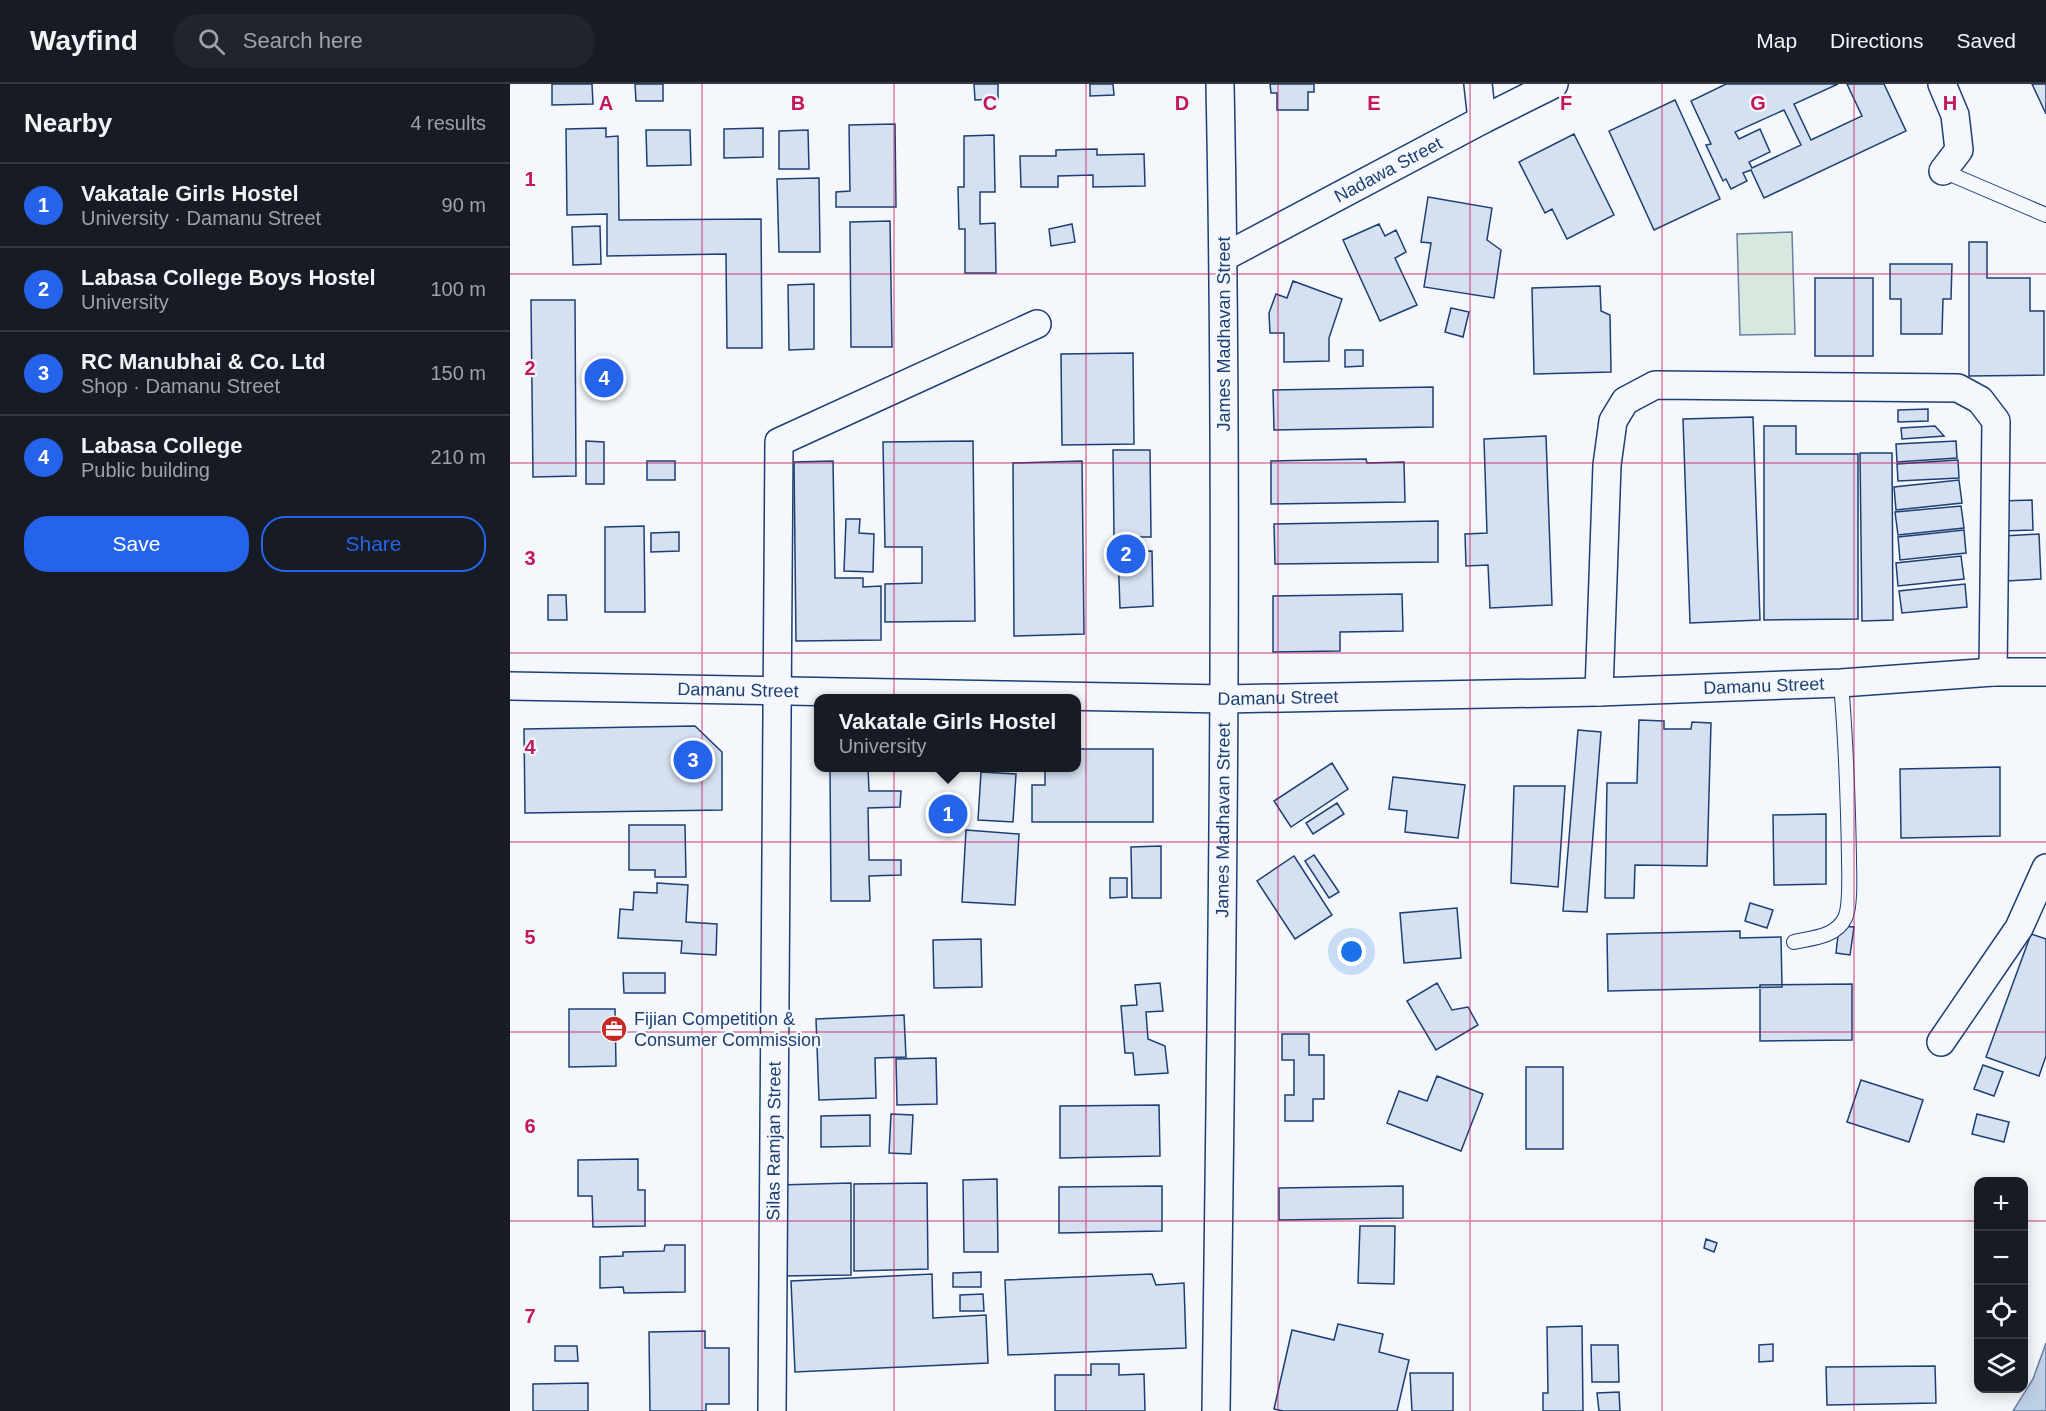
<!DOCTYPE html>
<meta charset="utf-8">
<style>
body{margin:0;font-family:Arial,sans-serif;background:#20242c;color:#f1f3f6}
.controls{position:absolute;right:18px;bottom:18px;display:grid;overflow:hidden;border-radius:12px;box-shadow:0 3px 15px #0003}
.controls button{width:54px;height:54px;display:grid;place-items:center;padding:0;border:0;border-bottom:2px solid #363941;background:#171b24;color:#f1f3f6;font:30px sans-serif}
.you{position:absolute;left:842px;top:868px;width:21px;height:21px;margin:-15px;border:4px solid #fff;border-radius:50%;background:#1a73e8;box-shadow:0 0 0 9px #1a73e833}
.badge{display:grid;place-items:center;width:39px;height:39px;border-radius:50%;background:#2563eb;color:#fff;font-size:20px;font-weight:700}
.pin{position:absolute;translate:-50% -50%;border:3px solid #fff;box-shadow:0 2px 6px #0006}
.popup{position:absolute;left:304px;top:610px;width:267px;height:78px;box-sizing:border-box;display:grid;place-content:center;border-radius:12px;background:#171b24;filter:drop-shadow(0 2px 4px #0005);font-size:20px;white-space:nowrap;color:#9ea1a6}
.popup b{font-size:22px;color:#f1f3f6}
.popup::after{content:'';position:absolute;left:50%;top:100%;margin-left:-12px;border:12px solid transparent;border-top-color:#171b24}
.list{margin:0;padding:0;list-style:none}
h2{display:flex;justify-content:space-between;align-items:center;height:78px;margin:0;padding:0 24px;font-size:26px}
h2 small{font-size:20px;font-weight:400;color:#9ea1a6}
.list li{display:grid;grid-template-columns:39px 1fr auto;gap:18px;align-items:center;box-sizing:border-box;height:84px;padding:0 24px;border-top:2px solid #363941}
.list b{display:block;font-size:22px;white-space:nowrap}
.list p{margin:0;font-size:20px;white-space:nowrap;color:#9ea1a6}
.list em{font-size:20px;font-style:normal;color:#9ea1a6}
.actions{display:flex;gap:12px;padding:18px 24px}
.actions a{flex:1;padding:14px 0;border:2px solid #2563eb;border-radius:24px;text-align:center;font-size:21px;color:#2563eb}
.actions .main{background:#2563eb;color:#fff}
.icon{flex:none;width:33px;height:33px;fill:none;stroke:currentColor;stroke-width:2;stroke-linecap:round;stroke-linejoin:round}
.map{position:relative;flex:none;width:1536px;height:1327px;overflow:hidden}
header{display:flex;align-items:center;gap:36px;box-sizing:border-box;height:84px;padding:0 30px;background:#171b24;border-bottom:2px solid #363941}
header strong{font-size:28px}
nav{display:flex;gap:33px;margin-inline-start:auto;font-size:21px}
.search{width:420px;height:54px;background:#20242c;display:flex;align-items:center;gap:15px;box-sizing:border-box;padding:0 21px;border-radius:24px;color:#9ea1a6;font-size:22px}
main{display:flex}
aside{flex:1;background:#171b24}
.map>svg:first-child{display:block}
</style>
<header>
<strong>Wayfind</strong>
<div class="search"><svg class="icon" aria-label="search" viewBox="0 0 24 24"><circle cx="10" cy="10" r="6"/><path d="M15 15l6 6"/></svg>Search here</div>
<nav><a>Map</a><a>Directions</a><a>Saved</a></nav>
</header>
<main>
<aside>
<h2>Nearby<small>4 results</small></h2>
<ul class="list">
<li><span class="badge">1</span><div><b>Vakatale Girls Hostel</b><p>University · Damanu Street</p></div><em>90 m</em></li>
<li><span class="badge">2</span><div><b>Labasa College Boys Hostel</b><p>University</p></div><em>100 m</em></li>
<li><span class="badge">3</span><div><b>RC Manubhai &amp; Co. Ltd</b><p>Shop · Damanu Street</p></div><em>150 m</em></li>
<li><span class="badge">4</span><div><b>Labasa College</b><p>Public building</p></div><em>210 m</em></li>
</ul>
<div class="actions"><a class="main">Save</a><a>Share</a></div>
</aside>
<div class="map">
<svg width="1536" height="1327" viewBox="0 0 1536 1327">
<rect width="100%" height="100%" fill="#f4f7fb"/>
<!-- green -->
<path fill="#d7e8df" stroke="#687fa3" stroke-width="1.5" d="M1282 148 1285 250 1230 251 1227 150Z"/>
<!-- water -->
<path fill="#bed0e5" stroke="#687fa3" stroke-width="1.5" d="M1536 1259V1327H1503L1523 1295Z"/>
<!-- building -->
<path fill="#d5e0f0" stroke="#1d3f73" stroke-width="1.5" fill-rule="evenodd" d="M42 0H82L83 20 42 21Z
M125 0H153V17H126Z
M464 0H488V15L465 16Z
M580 0H603L604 11 580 12Z
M760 0H804V8H798V26H767V9H761Z
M1216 0H1328L1284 20 1301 56 1352 32 1337 0H1374L1396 47 1254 114 1241 86 1233 89 1237 97 1221 105 1216 95 1213 97 1196 61 1201 60 1181 17ZM1274 26 1291 61 1242 84 1239 78 1260 68 1250 45 1229 55 1225 48Z
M1522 0H1536V30Z
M1165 16 1210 115 1144 146 1099 47Z
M385 40 386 123H326V108L340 107 339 41Z
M96 44V53L108 52 109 136 251 135 252 264H217L216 170 97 172V130L57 131 56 45Z
M253 44V73L214 74V45Z
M136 46H180L181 81 137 82Z
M298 46 299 85H269V47Z
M1064 50 1104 131 1057 155 1042 125 1035 129 1009 78Z
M484 51 485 108H470V140L485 139 486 189H455V145H449L448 103H454V52Z
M587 65V71L634 70 635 102 583 103V91L548 92V103H511L510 72H546V66Z
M309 94 310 168H269L267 95Z
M918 113 982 124 977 156 991 166 984 214 914 203 921 159 911 158Z
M380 137 382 263H341L340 138Z
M562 140 565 158 541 162 539 145Z
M869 140 875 152 886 146 896 168 885 174 907 221 870 237 833 156Z
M90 142 91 180 63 181 62 143Z
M1459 158H1477V194H1520V227H1534V291L1459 292Z
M1380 180H1442L1441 215H1433L1432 250H1391V215H1380Z
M1305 194H1363V272H1305Z
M783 197 832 215 819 254V277L774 278V249H760L759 229 766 210 777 214Z
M304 200V265L279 266 278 201Z
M1090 202 1091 227 1100 231 1101 288 1024 290 1022 204Z
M21 216H65L66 392 23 393Z
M941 224 959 228 953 253 935 248Z
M835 266H853V282L835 283Z
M623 269 624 360 552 361 551 270Z
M923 303V343L764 346 763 306Z
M1418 325V337L1388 338V326Z
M1243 333 1250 536 1180 539 1173 335Z
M1254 342H1286V370H1348V535L1254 536Z
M1425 342 1434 352 1392 355 1391 344Z
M1036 352 1042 521 980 524 978 481 956 482 955 450 977 449 974 355Z
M76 357 94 358V400H76Z
M463 357 465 537 375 538V500L412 499V463H375L373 358Z
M1446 357 1447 374 1387 378 1386 360Z
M603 366H640L641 453H604Z
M1350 369H1382L1383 536 1352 537Z
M856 375 857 379 894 378 895 418 761 420V377Z
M1448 376 1449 394 1388 397 1387 380Z
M137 377H165V396H137Z
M323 377 325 494H353V503L371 502V556L286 557 284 378Z
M572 377 574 550 504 552 503 379Z
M1449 396 1452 419 1386 426 1384 403Z
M1522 416 1523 446 1492 447 1491 417Z
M1451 422 1454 444 1388 451 1385 428Z
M336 435H350L349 449 364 450 363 488 334 487Z
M928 437V478L765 480 764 440Z
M134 442 135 528H95V443Z
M1454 446 1456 469 1390 476 1388 453Z
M169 448V467L141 468V449Z
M1529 450 1531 495 1496 497 1493 452Z
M642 467 643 522 610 524 608 468Z
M1451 472 1454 495 1388 502 1386 479Z
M1455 500 1457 523 1392 529 1389 507Z
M892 510 893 547 830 548V567L763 568V512Z
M38 511H56L57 536H38Z
M1129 636 1154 637V645H1181L1182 638 1201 639 1197 782 1125 781 1124 814H1095L1097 699H1127Z
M185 642 212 668V726L15 729 14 645Z
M1068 646 1091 648 1077 828 1053 827Z
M567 665H643V738H522V701H535V684H567Z
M822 679 838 705 781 743 764 717Z
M1490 683V752L1391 754 1390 685Z
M320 684H358L359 707H391L390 723 358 724 359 776H391V791L359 792 360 817H321Z
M471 688 506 690 503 738 468 736Z
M883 693 955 701 948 754 895 748 897 727 879 725Z
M1004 702H1055L1048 803 1001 799Z
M827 719 834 730 803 750 796 739Z
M1316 730V800L1264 801 1263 731Z
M119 741H175L176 793H145V786H119Z
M456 746 509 750 505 821 452 818Z
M651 762V814H622L621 763Z
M804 771 829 808 819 814 795 777Z
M784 772 822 831 785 855 747 797Z
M600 794H617V813L600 814Z
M147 799 178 801 176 838 207 840 206 871 171 869 172 857 108 854 110 825 123 826 124 808 147 809Z
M1240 819 1263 826 1257 844 1235 837Z
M947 824 951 874 894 879 890 829Z
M1329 842 1344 843 1340 871 1326 869Z
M1230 847V854L1271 853 1272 903 1098 907 1097 850Z
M1521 850 1536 855V972L1529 992 1476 973Z
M471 855 472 903 424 904 423 856Z
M113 889H155V909H114Z
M650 899 653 927 636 928 638 955 655 962 658 989 625 991 623 969H615L611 922 627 921 625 901Z
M927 899 942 926 958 923 968 941 926 966 897 917Z
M1342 900V956L1250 957V901Z
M59 925H105L106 982 59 983Z
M394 931 396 973 365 974 366 1014 309 1016 306 935Z
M772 950H799V971H814V1015H803V1037H775V1011H784V976H772Z
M426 974 427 1020 387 1021 386 975Z
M1473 981 1493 988 1484 1012 1464 1005Z
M1016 983H1053V1065H1016Z
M927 992 973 1010 951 1067 877 1039 889 1007 917 1017Z
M1351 996 1413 1016 1399 1058 1337 1038Z
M649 1021 650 1072 550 1074V1022Z
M381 1030 403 1031 401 1070 379 1069Z
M1467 1030 1499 1038 1494 1058 1462 1050Z
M360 1031V1062L311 1063V1032Z
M128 1075V1106H135V1142L83 1143 82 1112H68V1076Z
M487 1095 488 1168H454L453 1096Z
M341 1099V1191L270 1192 269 1101Z
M417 1099 418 1185 344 1187V1100Z
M652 1102V1147L549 1149V1103Z
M893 1102V1134L769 1136V1104Z
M850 1142H885L884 1200 848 1199Z
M1196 1155 1207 1159 1204 1168 1194 1164Z
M155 1161H175V1208L114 1209 113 1203 90 1204V1173L113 1172V1168L154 1167Z
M471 1188V1203H443V1189Z
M422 1190 423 1234 476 1231 478 1279 285 1288 281 1197Z
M642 1190 646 1201 674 1199 676 1264 498 1271 495 1196Z
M473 1210 474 1227H450V1211Z
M828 1240 873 1250 869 1268 899 1276 887 1327H773L764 1325 782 1246 824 1256Z
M1072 1242 1073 1327H1033V1309H1038L1037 1243Z
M195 1247V1264H219V1320H196V1327H140L139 1248Z
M1263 1260V1277L1249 1278V1261Z
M1081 1261H1108L1109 1298H1082Z
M45 1262H67L68 1277H45Z
M581 1280H609V1291L634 1290 635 1327H545V1291H581Z
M1425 1282 1426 1319 1317 1321 1316 1283Z
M900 1289H943V1327H902Z
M78 1299V1327H23V1300Z
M1109 1308 1110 1327H1089L1087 1309Z"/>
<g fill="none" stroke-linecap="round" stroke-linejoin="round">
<!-- service casing -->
<g stroke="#1d3f73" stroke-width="16">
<path id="service" d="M1433 87 1536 131
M1284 858C1302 854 1326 853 1335 834 1341 822 1339 788 1339 774 1338 716 1336 658 1331 599"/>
</g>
<!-- minor casing -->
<g stroke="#1d3f73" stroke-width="30">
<g id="minor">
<path d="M968 0 972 36"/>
<path d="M1432 0 1445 31 1449 66 1433 87"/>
<path id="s1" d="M714 173 972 36 1044 0"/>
<path id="s2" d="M0 602 715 615 1089 608 1331 599 1483 588H1536"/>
<path d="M1089 608 1097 381 1103 337 1115 317 1145 301 1448 304 1470 316 1486 337 1483 588"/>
<path d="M1431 958 1509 844 1536 784"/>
<path id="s3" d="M262 1327 269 358 527 240"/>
<path id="s4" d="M706 1327C712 885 719 442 710 0"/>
</g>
</g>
<!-- service -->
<use href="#service" stroke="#f4f7fb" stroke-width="14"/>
<!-- minor -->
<use href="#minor" stroke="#f4f7fb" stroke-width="27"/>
</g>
<!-- grid -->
<path fill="none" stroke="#c2185b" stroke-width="1.5" stroke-opacity="0.55" d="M192 0V1327M384 0V1327M576 0V1327M768 0V1327M960 0V1327M1152 0V1327M1344 0V1327M0 190H1536M0 379H1536M0 569H1536M0 758H1536M0 948H1536M0 1137H1468M1514 1137H1536"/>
<!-- icons -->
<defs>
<g id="office-disc" transform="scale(1.35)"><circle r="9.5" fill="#c62828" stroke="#f4f7fb"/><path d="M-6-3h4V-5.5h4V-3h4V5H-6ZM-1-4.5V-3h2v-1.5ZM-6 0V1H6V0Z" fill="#fff"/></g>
</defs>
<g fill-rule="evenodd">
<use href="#office-disc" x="104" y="945"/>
</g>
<g text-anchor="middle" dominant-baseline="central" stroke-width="4.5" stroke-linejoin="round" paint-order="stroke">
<!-- street labels -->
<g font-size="18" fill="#1d3f73" stroke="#f4f7fb">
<text stroke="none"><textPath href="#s1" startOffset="186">Nadawa Street</textPath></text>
<text transform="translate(714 250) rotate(-90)">James Madhavan Street</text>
<text stroke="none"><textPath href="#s2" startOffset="1254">Damanu Street</textPath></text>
<text stroke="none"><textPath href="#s2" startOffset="228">Damanu Street</textPath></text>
<text stroke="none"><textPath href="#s2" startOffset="768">Damanu Street</textPath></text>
<text stroke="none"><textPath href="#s4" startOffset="591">James Madhavan Street</textPath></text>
<text stroke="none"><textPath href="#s3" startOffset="270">Silas Ramjan Street</textPath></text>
</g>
<!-- poi labels -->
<g font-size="18" fill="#1d3f73" stroke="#f4f7fb" text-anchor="start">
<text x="124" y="935">Fijian Competition &amp;<tspan x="124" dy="21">Consumer Commission</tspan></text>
</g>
</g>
<g font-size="20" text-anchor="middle" font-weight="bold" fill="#c2185b" stroke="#f4f7fb" stroke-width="4.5" stroke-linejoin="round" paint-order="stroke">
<text x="96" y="26">A</text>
<text x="288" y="26">B</text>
<text x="480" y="26">C</text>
<text x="672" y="26">D</text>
<text x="864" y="26">E</text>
<text x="1056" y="26">F</text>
<text x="1248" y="26">G</text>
<text x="1440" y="26">H</text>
<text x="20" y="102">1</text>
<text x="20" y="291">2</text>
<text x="20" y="481">3</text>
<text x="20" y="670">4</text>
<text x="20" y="860">5</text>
<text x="20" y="1049">6</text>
<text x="20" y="1239">7</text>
</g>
</svg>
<div class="controls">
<button>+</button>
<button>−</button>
<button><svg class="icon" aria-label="locate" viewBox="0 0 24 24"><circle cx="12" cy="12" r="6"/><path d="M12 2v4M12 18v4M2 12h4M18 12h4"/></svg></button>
<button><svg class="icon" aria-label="layers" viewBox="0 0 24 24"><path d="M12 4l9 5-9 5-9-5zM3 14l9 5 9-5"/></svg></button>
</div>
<div class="you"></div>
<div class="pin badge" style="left:438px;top:730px">1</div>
<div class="popup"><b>Vakatale Girls Hostel</b>University</div>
<div class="pin badge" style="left:616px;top:470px">2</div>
<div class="pin badge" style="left:183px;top:676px">3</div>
<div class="pin badge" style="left:94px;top:294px">4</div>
</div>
</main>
